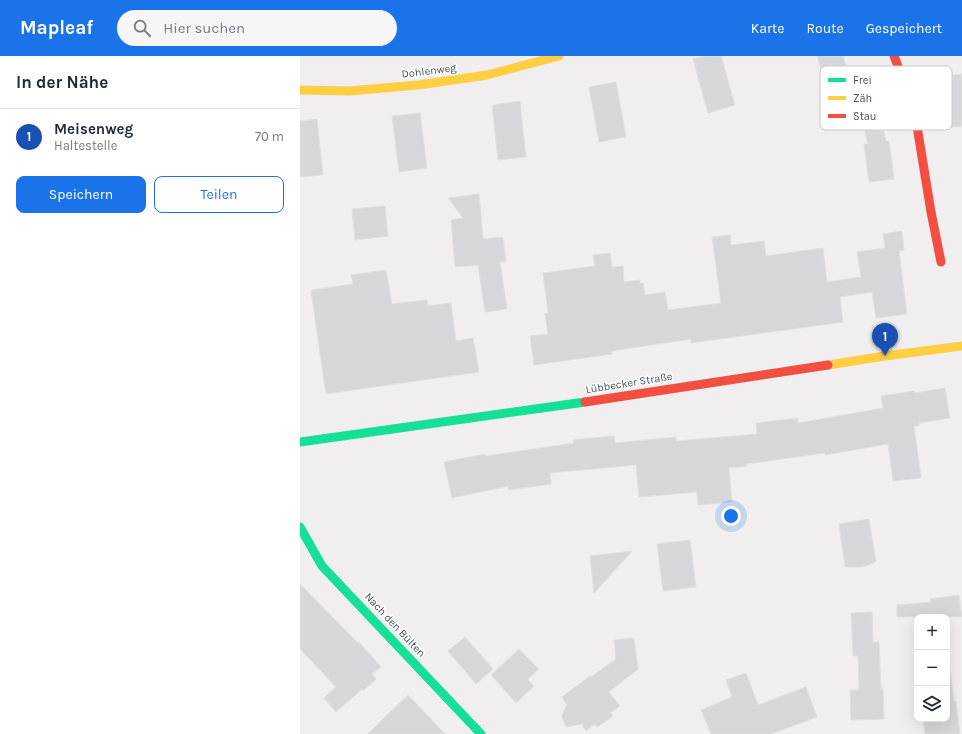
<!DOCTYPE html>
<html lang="de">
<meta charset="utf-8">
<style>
body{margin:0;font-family:Karla,sans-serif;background:#f6f6f7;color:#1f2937}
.controls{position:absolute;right:12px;bottom:12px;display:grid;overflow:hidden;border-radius:8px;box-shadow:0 4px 16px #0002}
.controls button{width:36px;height:36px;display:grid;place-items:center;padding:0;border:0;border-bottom:1px solid #e0e1e3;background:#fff;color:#1f2937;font:20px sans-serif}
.you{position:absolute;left:431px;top:460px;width:14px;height:14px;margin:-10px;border:3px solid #fff;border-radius:50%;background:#1a73e8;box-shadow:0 0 0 6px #1a73e833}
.badge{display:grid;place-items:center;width:26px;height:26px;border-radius:50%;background:#1a73e8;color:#fff;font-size:13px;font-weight:700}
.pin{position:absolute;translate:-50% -33px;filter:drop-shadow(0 1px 2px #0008)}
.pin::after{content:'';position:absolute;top:21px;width:14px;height:12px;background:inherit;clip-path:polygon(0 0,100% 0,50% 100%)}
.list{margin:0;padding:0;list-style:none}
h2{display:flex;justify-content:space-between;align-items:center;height:52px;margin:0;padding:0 16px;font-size:17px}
h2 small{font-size:13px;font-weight:400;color:#747a83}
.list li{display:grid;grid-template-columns:26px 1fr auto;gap:12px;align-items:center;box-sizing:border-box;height:56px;padding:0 16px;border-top:1px solid #e0e1e3}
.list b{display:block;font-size:15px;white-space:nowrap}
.list p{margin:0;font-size:13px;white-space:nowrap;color:#747a83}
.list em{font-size:13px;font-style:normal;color:#747a83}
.actions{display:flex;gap:8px;padding:12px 16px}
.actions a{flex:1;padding:9px 0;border:1px solid #1a73e8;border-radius:8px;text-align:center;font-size:14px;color:#1a73e8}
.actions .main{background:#1a73e8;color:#fff}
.icon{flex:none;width:22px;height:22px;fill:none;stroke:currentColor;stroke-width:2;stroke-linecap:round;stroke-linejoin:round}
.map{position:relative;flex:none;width:662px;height:678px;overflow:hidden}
header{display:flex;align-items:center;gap:24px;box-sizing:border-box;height:56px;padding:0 20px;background:#1a73e8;color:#fff}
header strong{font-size:19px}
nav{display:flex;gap:22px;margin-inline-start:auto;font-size:14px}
.search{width:280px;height:36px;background:#f6f6f7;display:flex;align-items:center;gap:10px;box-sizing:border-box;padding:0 14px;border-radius:22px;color:#747a83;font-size:15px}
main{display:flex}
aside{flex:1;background:#fff}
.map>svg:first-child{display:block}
</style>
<header>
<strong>Mapleaf</strong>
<div class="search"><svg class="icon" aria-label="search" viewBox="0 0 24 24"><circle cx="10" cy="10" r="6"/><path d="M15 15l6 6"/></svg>Hier suchen</div>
<nav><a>Karte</a><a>Route</a><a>Gespeichert</a></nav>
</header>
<main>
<aside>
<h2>In der Nähe<small></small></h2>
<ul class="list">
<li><span class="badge" style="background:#1a4fb4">1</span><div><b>Meisenweg</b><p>Haltestelle</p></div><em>70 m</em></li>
</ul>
<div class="actions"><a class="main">Speichern</a><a>Teilen</a></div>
</aside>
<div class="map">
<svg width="662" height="678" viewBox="0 0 662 678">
<rect width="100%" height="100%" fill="#f0eeee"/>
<!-- building -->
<path fill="#d7d6d9" stroke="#e1e0e1" d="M405 0H421L435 49 408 57 393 3Z
M517 0H543L549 19 525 26Z
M662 18V70L645 72 639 21Z
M316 26 326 81 299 86 289 31Z
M220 45 226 101 198 104 192 49Z
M120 57 127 112 99 116 92 60Z
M580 59 586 85H589L594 123 569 126 564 88H568L562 62Z
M17 63 23 119 0 121V65Z
M179 138 183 183 203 181 206 206H200L207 253 185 256 178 209 155 211 151 164 163 162 148 142Z
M85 150 88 180 55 184 52 153Z
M602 175 604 194 599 195 607 258 576 262 572 236 540 241 543 266 391 287V283L312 295V298L234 309 230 280 248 278 245 257H248L243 217 295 210 293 199 310 197 312 211 323 210 324 226 340 224V227H343L345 239 365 236 368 254 421 247 412 181 430 179 431 189 464 185 466 200 523 192 527 226 561 221 557 196 585 192 583 178Z
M86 214 92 248 127 244 128 250 151 247 156 285 173 282 179 316 26 338 11 234 53 228 51 219Z
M645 332 650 362 619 367V370H614L621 421 620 422 593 425 588 388 525 399V397L447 408V410L429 412 432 446 398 449 397 436 339 441 336 409 250 417 251 428 209 434 208 430 152 442 144 406 185 398V400L274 387 273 384 314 380 315 387 376 381V385L457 378 456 367 498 362V367L583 352 581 340 614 335 615 337Z
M569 463 576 506 562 511H545L539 468Z
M390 484 396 531 363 535 357 488Z
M332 495 294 537 290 500Z
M0 528 58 587 59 586 81 611 72 618 76 623 63 635 62 633 36 656 24 642 36 631 0 593Z
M659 539 662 561H597V549L631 546 630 543Z
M572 556 573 586H579L581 633H583L584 663 551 664 550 634H559L558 600H553L551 557Z
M165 581 193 613 176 628 148 595Z
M334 582 338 613 309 636 320 650 310 657 313 660 297 671 295 668 286 675 282 668 266 671 263 665 262 659 267 649 262 641 290 620 291 621 316 603 314 584Z
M219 593 239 613 228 623 234 630 216 647 191 619Z
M647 598H648L654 645H656L660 678H625L623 663H647Z
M446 617 458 649 506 631 517 661 471 678H411L401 654 432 641 426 624Z
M108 639 145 678H68L87 659Z"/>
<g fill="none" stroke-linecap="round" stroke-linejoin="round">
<!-- fast -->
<path stroke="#16e098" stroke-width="9" d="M0 386 285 346
M0 471 22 510 181 678"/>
<!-- slow -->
<path stroke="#ffcf43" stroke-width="9" d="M0 34 49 35 118 29 187 19 259 0
M528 309 585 300 662 290"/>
<!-- jam -->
<path stroke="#f24e42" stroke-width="9" d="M594 0 614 52 631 156 641 206
M285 346 528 309"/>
</g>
<g text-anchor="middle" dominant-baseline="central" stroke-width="3" stroke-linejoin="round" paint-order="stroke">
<!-- street labels -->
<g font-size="11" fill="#44515d" stroke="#fff">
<text transform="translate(129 15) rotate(-7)">Dohlenweg</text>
<text transform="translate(329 327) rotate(-9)">Lübbecker Straße</text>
<text transform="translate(95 569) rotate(47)">Nach den Bülten</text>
</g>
</g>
<!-- legend -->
<rect x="520" y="10" width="132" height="64" rx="6" fill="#fff" stroke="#c7cbce" stroke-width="1"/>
<rect x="528" y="22" width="18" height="4" fill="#16e098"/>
<rect x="528" y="40" width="18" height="4" fill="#ffcf43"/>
<rect x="528" y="58" width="18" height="4" fill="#f24e42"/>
<g font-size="11" fill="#44515d">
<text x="553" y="28">Frei</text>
<text x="553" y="46">Zäh</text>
<text x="553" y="64">Stau</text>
</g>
</svg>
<div class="controls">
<button>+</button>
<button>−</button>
<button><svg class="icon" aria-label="layers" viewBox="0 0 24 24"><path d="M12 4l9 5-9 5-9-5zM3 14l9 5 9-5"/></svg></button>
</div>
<div class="you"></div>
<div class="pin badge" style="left:585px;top:300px;background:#1a4fb4">1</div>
</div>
</main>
